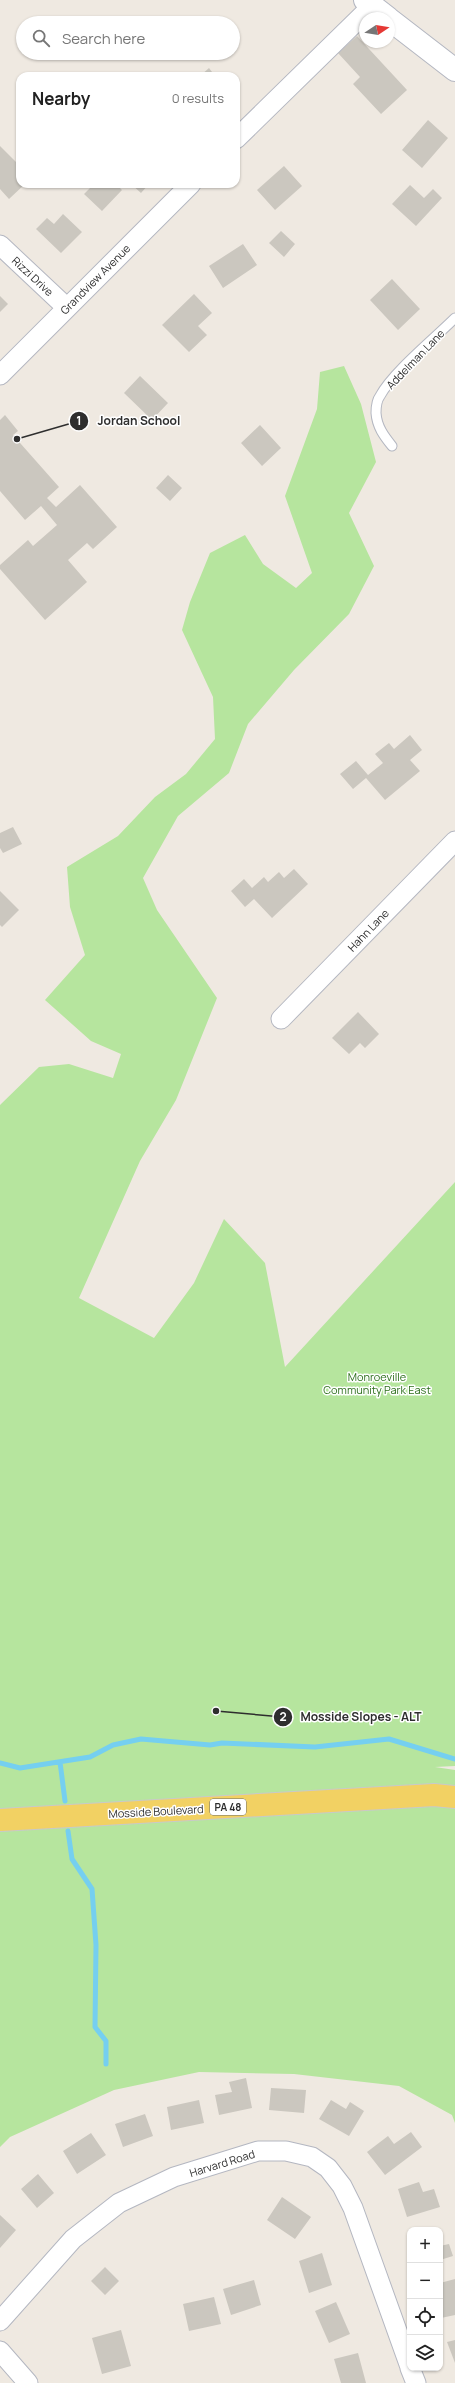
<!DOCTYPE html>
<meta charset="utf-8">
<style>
body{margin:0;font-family:Manrope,sans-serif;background:#f6f6f6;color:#222}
.controls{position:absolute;right:12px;bottom:12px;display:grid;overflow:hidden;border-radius:8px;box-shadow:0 1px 3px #0004}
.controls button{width:36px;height:36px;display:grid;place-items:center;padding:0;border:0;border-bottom:1px solid #e0e0e0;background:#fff;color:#222;font:20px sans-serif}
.compass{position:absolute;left:359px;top:12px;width:36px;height:36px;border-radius:50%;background:#fff;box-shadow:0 1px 3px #0004;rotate:78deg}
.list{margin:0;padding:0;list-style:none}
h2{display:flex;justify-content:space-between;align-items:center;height:52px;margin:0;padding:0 16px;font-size:17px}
h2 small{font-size:13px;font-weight:400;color:#767676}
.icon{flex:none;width:22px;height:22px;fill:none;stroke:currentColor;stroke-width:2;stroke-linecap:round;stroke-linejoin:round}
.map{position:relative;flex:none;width:455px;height:2383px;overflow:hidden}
.search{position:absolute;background:#fff;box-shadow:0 1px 3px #0004;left:16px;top:16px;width:224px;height:44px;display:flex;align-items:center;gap:10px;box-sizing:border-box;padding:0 14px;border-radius:22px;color:#767676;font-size:15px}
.panel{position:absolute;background:#fff;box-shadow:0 1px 3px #0004;left:16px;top:72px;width:224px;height:116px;border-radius:12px}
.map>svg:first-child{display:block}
</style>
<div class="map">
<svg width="455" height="2383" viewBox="0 0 455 2383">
<rect width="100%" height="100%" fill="#efe9e1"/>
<!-- green -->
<path fill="#b6e59e" d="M344 366 361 404 376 462 349 513 374 566 349 614 294 670 248 724 229 773 178 816 143 878 157 910 217 998 176 1100 140 1161 79 1298 154 1338 194 1283 224 1219 265 1263 285 1367 455 1182V1766L435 1767 455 1770V2123L452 2115 399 2086 294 2074 199 2072 114 2090 10 2137 0 2147V1105L39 1067 69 1064 113 1078 121 1054 91 1041 45 1000 85 955 70 907 67 867 118 836 155 797 186 774 215 739 213 697 182 630 190 602 210 553 245 535 263 564 296 588 312 573 285 496 317 409 320 372Z"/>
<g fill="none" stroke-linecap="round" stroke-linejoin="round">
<!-- stream -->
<path stroke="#75cff0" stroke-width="5" d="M60 1762 65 1801
M0 1763 20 1768 90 1757 113 1745 141 1739 210 1745 222 1743 315 1747 389 1739 455 1759
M68 1831 72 1859 92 1889 96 1945 95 2027 106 2041V2064"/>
</g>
<!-- building -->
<path fill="#cbc7bf" d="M357 36 407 90 381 114 353 84 360 77 338 53Z
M209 68 215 76H200Z
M428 120 448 138 422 168 402 150Z
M0 146 20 166V184H25L9 199 0 189Z
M284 166 302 186 275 210 257 190Z
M94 184H116L122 190 102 211 84 194Z
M131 184H149L141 193Z
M410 185 424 198 433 189 442 198 416 226 392 204Z
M63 214 82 232 61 253 36 229 47 218 54 224Z
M281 231 295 244 284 257 269 243Z
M243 244 257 265 223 288 209 266Z
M392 279 420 309 398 330 370 300Z
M194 294 212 313 198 326 207 335 189 352 162 325Z
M0 296 8 304 0 312Z
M140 376 168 403 152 420 124 393Z
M5 415 18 431 13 435 59 487 47 498 56 507 80 485 117 527 93 549 87 543 68 560 87 582 45 620 0 569V565L28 540 33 546 57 525 41 506 25 520 0 491V420Z
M260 425 281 448 262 466 241 443Z
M168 475 182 488 170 501 156 488Z
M410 735 422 750 410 760 420 771 385 800 366 778 353 789 340 774 356 761 368 775 383 763 375 754 389 743 394 749Z
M13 827 22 844 3 853 0 848V833Z
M294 869 308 884 272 918 254 899 245 907 231 891 244 879 252 888 264 877 268 882 279 872 284 878Z
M0 891 19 910 2 927 0 925Z
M358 1012 379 1034 365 1048 360 1043 349 1054 332 1038Z
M246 2078 252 2108 219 2115 215 2095 232 2092 229 2082Z
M271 2088 306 2090 304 2113 269 2110Z
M199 2100 204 2123 171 2130 167 2107Z
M331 2100 346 2109 350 2102 364 2111 349 2136 319 2119Z
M145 2114 153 2136 123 2147 115 2124Z
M411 2132 422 2147 385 2175 367 2152 388 2136 394 2144Z
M91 2133 106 2155 77 2174 63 2151Z
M38 2174 54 2193 37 2208 21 2189Z
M419 2182 423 2192 434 2189 440 2207 407 2217 398 2189Z
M282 2197 311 2217 295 2239 267 2220Z
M0 2215 16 2230 0 2248Z
M449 2244 453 2256 440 2260V2246Z
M322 2253 332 2285 309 2293 299 2261Z
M105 2267 119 2281 105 2295 91 2281Z
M455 2279V2315L441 2318 440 2283Z
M254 2280 261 2305 231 2315 223 2289Z
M214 2297 221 2324 189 2331 183 2304Z
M336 2302 350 2334 329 2343 315 2311Z
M121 2330 131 2366 102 2374 92 2338Z
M455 2340V2363L447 2342Z
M358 2353 366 2383H341L334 2359Z"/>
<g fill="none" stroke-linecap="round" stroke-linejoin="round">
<!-- lane casing -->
<g stroke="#b4b7c1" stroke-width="11">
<path id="lane" d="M392 446C384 436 377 427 376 413 376 408 377 400 380 396 393 372 435 338 455 318"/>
</g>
<!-- street casing -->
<g stroke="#b4b7c1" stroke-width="21">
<path id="street" d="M236 139 372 6
M0 245 66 307
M0 375 191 184
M281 1019 455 841
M0 2321 73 2239 119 2203 174 2177 258 2151H286L312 2157 328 2168 342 2186 353 2208 410 2367
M0 2351 28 2383
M410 2368 416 2383"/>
</g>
<!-- secondary casing -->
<g stroke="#b4b7c1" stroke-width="24">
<path id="secondary" d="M365 0 388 18
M389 19 455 70"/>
</g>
<!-- primary casing -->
<g stroke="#c9c9c9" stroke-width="24">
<path id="primary" d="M0 1820 434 1795 455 1797"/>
</g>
<!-- lane -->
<use href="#lane" stroke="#fff" stroke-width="9"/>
<!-- street -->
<use href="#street" stroke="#fff" stroke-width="19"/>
<!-- secondary -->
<use href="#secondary" stroke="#fff" stroke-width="22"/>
<!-- primary -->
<use href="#primary" stroke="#f2d163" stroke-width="22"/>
</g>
<g text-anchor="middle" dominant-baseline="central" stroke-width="3" stroke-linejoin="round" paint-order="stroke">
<!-- shield labels -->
<rect fill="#fff" stroke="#6d6d6d" stroke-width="1" x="210" y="1799" width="36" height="16" rx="3"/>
<g font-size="10" font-weight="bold" fill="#2e2e2e">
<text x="228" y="1807">PA 48</text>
</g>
<!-- street labels -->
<g font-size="11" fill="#2e2e2e" stroke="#fff">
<text transform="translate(33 276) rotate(43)">Rizzi Drive</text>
<text transform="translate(95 279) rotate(-45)">Grandview Avenue</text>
<text transform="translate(415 359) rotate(-46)">Addelman Lane</text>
<text transform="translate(368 930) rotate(-46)">Hahn Lane</text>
<text transform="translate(156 1811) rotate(-3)">Mosside Boulevard</text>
<text transform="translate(222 2163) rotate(-17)">Harvard Road</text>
</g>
<!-- park labels -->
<g font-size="11" fill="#2c6e1b" stroke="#fff">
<text x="377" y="1376">Monroeville<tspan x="377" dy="13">Community Park East</tspan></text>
</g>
</g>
<!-- callouts -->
<path fill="none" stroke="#2e2e2e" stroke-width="1.5" d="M17 439L79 421M216 1711L283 1717"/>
<g fill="#2e2e2e" stroke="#fff" stroke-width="1.5">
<circle cx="17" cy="439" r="4"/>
<circle cx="216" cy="1711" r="4"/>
<circle cx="79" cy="421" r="10"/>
<circle cx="283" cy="1717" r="10"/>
</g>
<g font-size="12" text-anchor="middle" font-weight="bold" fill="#fff">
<text x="79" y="425">1</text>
<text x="283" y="1721">2</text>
</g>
<g font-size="12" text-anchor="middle" font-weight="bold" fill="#2e2e2e" stroke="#fff" stroke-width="3" stroke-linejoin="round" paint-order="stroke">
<text x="139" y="425">Jordan School</text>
<text x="361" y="1721">Mosside Slopes - ALT</text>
</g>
</svg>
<div class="controls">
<button>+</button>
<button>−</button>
<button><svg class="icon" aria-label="locate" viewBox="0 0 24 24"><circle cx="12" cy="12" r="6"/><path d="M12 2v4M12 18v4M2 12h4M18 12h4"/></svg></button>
<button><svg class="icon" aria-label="layers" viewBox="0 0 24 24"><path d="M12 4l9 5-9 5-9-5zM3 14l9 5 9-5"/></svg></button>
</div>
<svg class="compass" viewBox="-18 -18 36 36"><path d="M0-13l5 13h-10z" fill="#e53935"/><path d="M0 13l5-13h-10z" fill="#767676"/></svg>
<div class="search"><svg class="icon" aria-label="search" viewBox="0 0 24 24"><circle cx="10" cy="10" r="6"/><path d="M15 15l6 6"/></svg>Search here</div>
<section class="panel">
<h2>Nearby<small>0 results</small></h2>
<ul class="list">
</ul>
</section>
</div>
